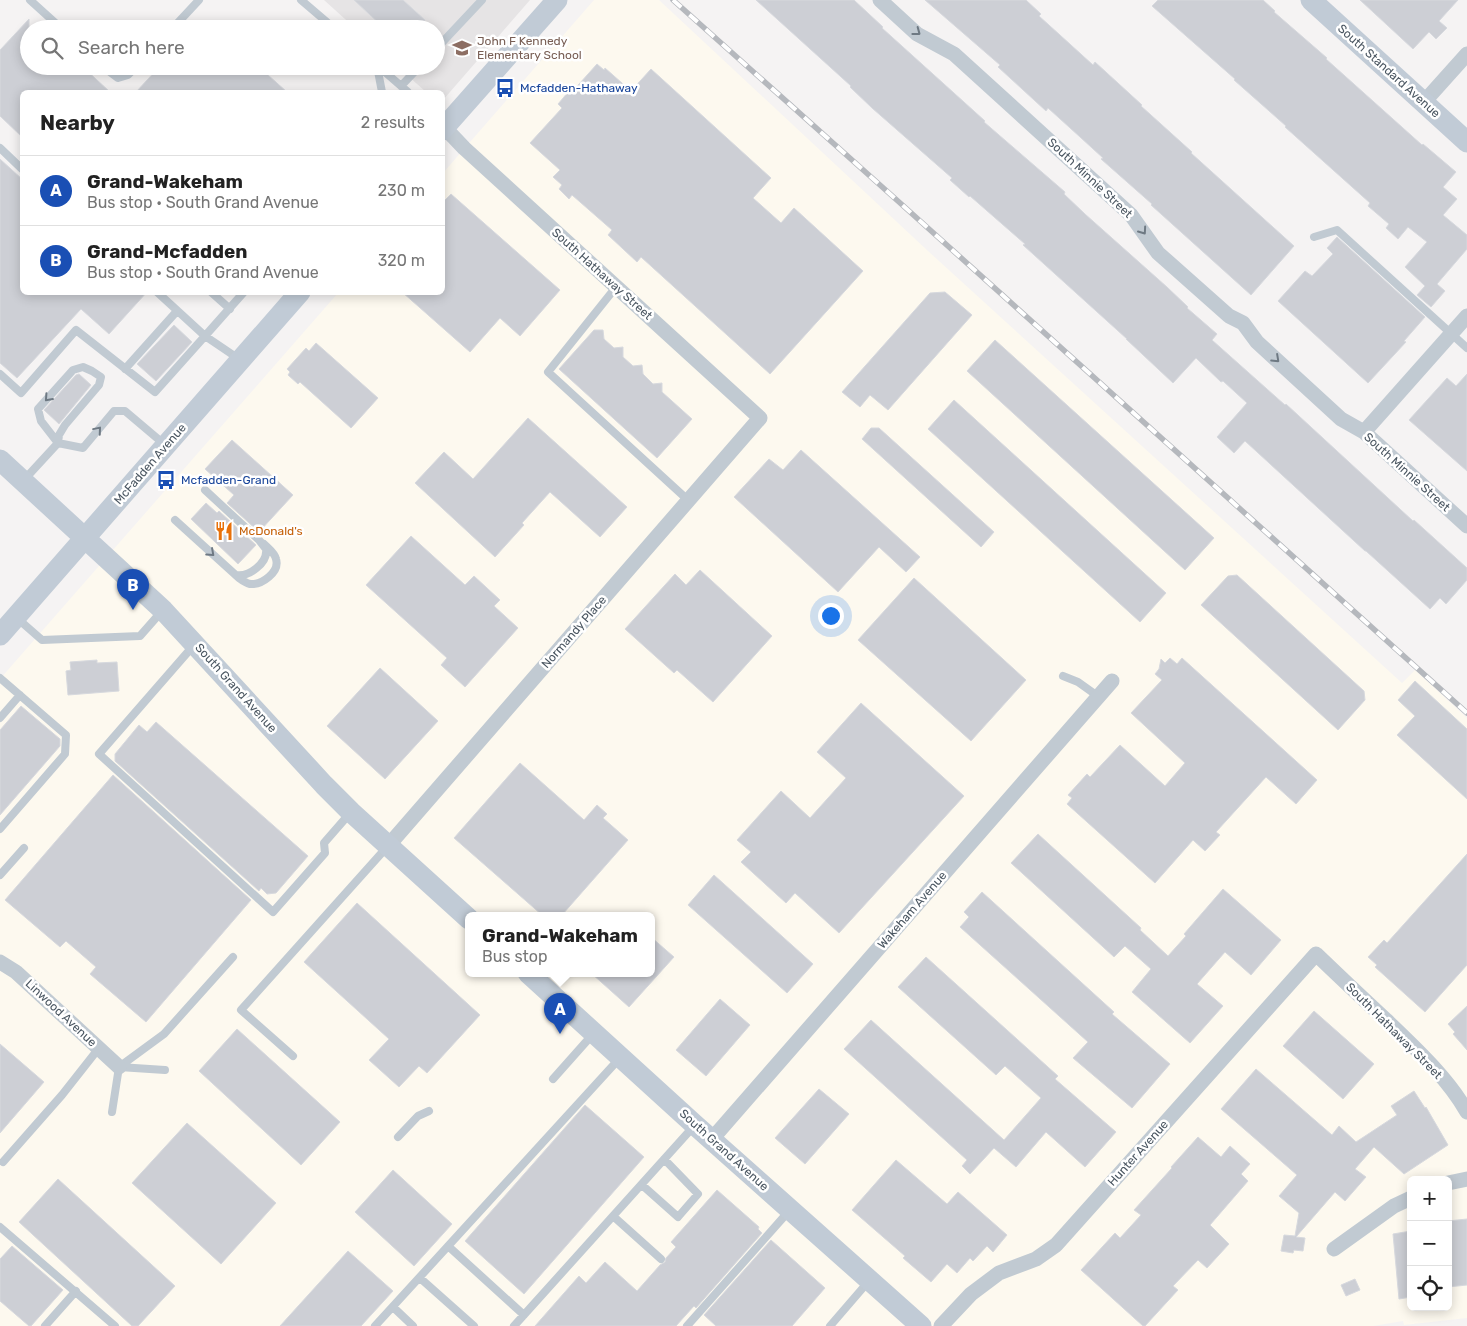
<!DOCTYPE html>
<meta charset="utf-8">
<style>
body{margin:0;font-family:Rubik,sans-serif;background:#f6f6f6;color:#222}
.controls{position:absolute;right:15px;bottom:15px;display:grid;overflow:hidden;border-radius:8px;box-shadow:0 2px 12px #0003}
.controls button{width:45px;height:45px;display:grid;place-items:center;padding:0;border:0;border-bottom:1px solid #e0e0e0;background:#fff;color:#222;font:25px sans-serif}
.you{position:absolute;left:830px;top:615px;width:18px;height:18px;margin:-12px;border:4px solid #fff;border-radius:50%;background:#1a73e8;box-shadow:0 0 0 8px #1a73e833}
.badge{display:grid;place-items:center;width:32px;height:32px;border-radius:50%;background:#1a73e8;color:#fff;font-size:16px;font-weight:700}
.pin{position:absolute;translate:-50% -41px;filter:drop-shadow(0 1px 2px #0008)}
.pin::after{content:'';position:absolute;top:26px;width:18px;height:15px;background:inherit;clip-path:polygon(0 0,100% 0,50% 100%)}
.popup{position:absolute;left:465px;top:912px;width:190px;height:65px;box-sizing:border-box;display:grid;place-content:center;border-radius:8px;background:#fff;filter:drop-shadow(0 1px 4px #0005);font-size:16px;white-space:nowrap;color:#767676}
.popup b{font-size:19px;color:#222}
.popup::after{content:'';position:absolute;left:50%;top:100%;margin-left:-10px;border:10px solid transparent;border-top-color:#fff}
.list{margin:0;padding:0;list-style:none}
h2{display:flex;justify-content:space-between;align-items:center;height:65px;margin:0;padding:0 20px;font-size:21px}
h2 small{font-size:16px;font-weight:400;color:#767676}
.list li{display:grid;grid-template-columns:32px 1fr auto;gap:15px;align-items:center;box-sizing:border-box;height:70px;padding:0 20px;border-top:1px solid #e0e0e0}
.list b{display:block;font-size:19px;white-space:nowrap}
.list p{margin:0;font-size:16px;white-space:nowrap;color:#767676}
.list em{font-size:16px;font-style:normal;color:#767676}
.icon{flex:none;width:28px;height:28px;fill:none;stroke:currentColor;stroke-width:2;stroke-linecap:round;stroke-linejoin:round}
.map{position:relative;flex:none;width:1467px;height:1326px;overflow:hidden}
.search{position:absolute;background:#fff;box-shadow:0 2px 12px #0003;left:20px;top:20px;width:425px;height:55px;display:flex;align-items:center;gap:12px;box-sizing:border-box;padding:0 18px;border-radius:28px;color:#767676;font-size:19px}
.panel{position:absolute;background:#fff;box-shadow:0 2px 12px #0003;left:20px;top:90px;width:425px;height:205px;border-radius:8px}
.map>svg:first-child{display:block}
</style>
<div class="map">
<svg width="1467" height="1326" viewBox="0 0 1467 1326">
<rect width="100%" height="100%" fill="#f5f3f3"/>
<!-- commercial -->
<path fill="#fdf9ef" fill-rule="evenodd" d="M594 0H659L928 251 1402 683 1415 670 1467 718V1318L1404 1325 1403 1321 1373 1326H0V679L338 293 442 292 443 173ZM469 915H651V973H469ZM1411 1180H1448V1307H1411Z"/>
<!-- education -->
<path fill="#e6e4e5" d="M324 0H530L443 100 442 92H426L397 66H436V29H356Z"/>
<!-- building -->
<path fill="#cdcfd5" stroke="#d7d9de" d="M354 0H403L425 20 417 29H385Z
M756 0H854L883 27 882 28 985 121 984 122 1065 192 1064 194 1085 214 1167 287 1188 307 1187 308 1217 334 1212 340 1285 405 1286 404 1413 521 1414 520 1467 568V580L1446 604 1440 598 1430 609 1366 551H1365L1245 441 1234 453 1217 437 1247 403 1223 381 1221 382 1196 358 1173 383 1126 339H1127L1023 245 1025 244 970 196 969 197 950 180 952 178 872 108 850 87 851 86Z
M925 0H1026L1041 14 1039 16 1060 35 1093 65 1095 62 1142 105 1141 106 1192 152 1191 153 1294 246 1251 295 1151 205 1152 204 1101 159 1103 158 1080 137 1048 108 1046 111 998 67 1000 65Z
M1158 0H1263L1275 11 1274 12 1327 58 1326 59 1422 145 1423 144 1456 172 1443 187 1457 199 1443 215 1467 235V249L1437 284 1445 291 1431 307 1417 295 1425 286 1405 267 1427 242 1408 227 1398 239 1386 228 1389 224 1368 206 1370 203 1285 127 1286 126 1234 80 1235 79 1152 6Z
M1360 0H1458L1439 21 1447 28 1436 39 1429 32 1413 49Z
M29 19V66H82L110 92H22V137L0 116V50Z
M597 64 604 70 605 68 631 91 651 69 771 178 753 198 781 223 794 208 863 271 770 374 641 257 637 262 608 235 612 230 572 195 569 199 559 189 562 185 553 177 560 170 530 143 562 108 558 104 569 91 571 93Z
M160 66H258L287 92H136Z
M0 159 22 179V292H147L109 334 81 309 17 378 0 363Z
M451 194 560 290 520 336 500 318 470 352 402 292H442V203Z
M1337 237 1425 317 1404 341 1406 342 1368 383 1278 301 1305 271 1312 276 1333 254 1327 248Z
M945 292 972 315 888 410 870 395 860 407 842 392 930 293Z
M174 325 192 342 156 381 137 364Z
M594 330H603L604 339 614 348 623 347V357L633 366 642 365 643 374 653 384 662 383V392L692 419 657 458 559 369Z
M995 340 1214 538 1185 570 967 371Z
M316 343 378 398 351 428 300 382 298 384 288 375 290 372 287 369 306 348 309 351Z
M79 374 91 385 59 424 44 410 76 375Z
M1467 374V471L1409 420 1447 378 1456 386Z
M954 400 1166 593 1140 622 928 429Z
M528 418 627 507 600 537 550 492 522 523 524 525 495 557 415 483 444 452 473 479Z
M871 428H879L994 532 981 547 862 439Z
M232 440 293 495 259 532 227 503 234 495 205 469Z
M801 450 920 557 906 572 879 547 838 592 734 497 769 459 783 470Z
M206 503 217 513 219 511 256 545 238 564 191 519Z
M411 536 465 585 474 576 500 600 494 606 518 628 465 687 441 665 447 658 366 585Z
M700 570 772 636 713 702 677 670 674 673 625 629 675 574 686 585Z
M1237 575 1364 691 1365 700 1338 730 1201 605 1228 576Z
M914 578 1026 680 971 741 858 640Z
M1170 658 1177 664 1182 658 1317 780 1296 804 1266 777 1216 832 1220 835 1205 851 1193 840 1155 883 1067 804 1072 798 1068 795 1087 774 1090 777 1120 745 1165 786 1185 763 1131 713 1162 680 1155 674 1159 669 1161 659 1165 663Z
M97 660V663L117 662 119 691 68 695 66 671 71 670 70 662Z
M380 668 438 721 385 779 327 726Z
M1415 681 1467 729V799L1397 735 1415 716 1398 700Z
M861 703 964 796 839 933 795 893 786 903 741 862 751 852 737 840 781 791 810 818 846 778 817 752Z
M21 706 60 739V746L0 815V730Z
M156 722 308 856 276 893 267 894 261 888 259 891 115 761V754L139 725 147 732Z
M520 763 584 820 597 805 607 814 603 818 628 840 562 915H542L454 838Z
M113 775 251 900 146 1022 90 974 96 967 66 941 60 947 5 900Z
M1038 834 1141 928 1140 930 1168 956 1186 936 1184 934 1223 889 1281 940 1251 975 1225 952 1197 984 1223 1006 1190 1043 1132 992 1151 969 1125 946 1114 957 1011 863Z
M1467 854V965L1425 1012 1375 967 1377 965 1368 957 1384 940 1387 943Z
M714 875 813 964 787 993 688 905Z
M982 892 1114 1012 1112 1014 1170 1064 1132 1108 1073 1058 1088 1042 960 927 969 917 964 912Z
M357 903 480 1015 427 1073 419 1066 399 1087 369 1060 389 1039 304 962Z
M651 937 674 957 629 1007 591 973H651Z
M926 957 1058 1076 1055 1079 1116 1132 1085 1167 1046 1132 1016 1167 994 1148 970 1174 962 1166 967 1160 844 1049 871 1020 1004 1140 1041 1098 1005 1066 996 1075 898 987Z
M720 999 750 1025 706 1076 676 1050Z
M1467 1006V1050L1453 1034 1455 1032 1448 1024Z
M1314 1011 1374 1064 1343 1099 1283 1046Z
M237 1029 340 1122 301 1165 199 1071Z
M0 1044 44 1082 0 1133Z
M1256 1069 1332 1135 1339 1126 1356 1142 1397 1115 1391 1106 1414 1091 1425 1108 1426 1107 1448 1145 1404 1174 1374 1147 1355 1169 1366 1177 1345 1201 1335 1192 1296 1237 1305 1238 1303 1251 1294 1250 1293 1253 1281 1251 1284 1235 1295 1236 1299 1213 1279 1196 1297 1175 1221 1109Z
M819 1089 849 1114 805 1164 775 1138Z
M585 1105 644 1157 524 1294 465 1241Z
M187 1123 276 1203 221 1264 132 1183Z
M1198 1137 1221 1157 1230 1146 1250 1164 1241 1174 1248 1181 1210 1225 1229 1244 1207 1268 1198 1260 1173 1286 1178 1290 1145 1326H1143L1081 1270 1115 1233 1120 1238 1141 1215 1134 1210 1172 1168 1171 1167Z
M896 1160 947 1204 958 1192 1007 1235 993 1252 987 1246 973 1261 970 1258 957 1273 947 1264 931 1282 903 1258 905 1256 852 1210Z
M393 1170 452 1224 414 1266 355 1212Z
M58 1179 175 1286 138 1326H132L19 1222Z
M717 1190 759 1227 758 1229 762 1233 696 1308 694 1306 676 1326H535L579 1276 586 1283 605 1262 637 1291 660 1265 665 1262 666 1258 676 1247 671 1242Z
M1467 1219V1285L1448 1287V1221Z
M1411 1231V1297L1399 1299 1393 1234Z
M771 1240 825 1288 792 1326H716L704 1315Z
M12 1246 63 1290 31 1326H29L0 1301V1259Z
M348 1251 393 1291 361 1326H280Z
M1355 1279 1360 1290 1346 1296 1341 1285Z"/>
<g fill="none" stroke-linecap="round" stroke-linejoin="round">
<!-- lane -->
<path stroke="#c1cad2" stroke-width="8" d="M30 0 62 29
M301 0 335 29
M172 29 199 0
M436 49 482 0
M102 66 118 78 128 75 137 66
M377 66 382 92
M378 66 408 92
M401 86 420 66
M0 148 22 169
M1314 237 1337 230 1467 348
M616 287 548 372 689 501
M211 292 230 309
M239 359 205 336 244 292
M125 369 177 311
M0 374 21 393 76 330 155 392 205 336 157 292
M23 481 58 443 59 435 65 425 99 385 101 377 92 371 83 367 73 370 38 409 41 421 58 443 83 448 114 411H125L164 444
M205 490 259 540 266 549C268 563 249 577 236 575
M175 520 239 578C243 581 246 583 250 584 262 585 280 572 276 559 275 553 268 548 264 544
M18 619 42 640 140 636 162 611
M194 645 99 754 273 912 325 853 324 843 351 812
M1063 676 1078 682 1099 697
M0 678 66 735 65 754 0 829
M0 718 20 695
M0 875 24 848
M293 1056 241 1010 387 847
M119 1067 165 1070
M553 1079 593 1034
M112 1112 119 1067 164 1034 233 957
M398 1137 418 1116 429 1111
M3 1162 62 1095 99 1048
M642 1185 678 1217 698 1194 664 1159
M613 1216 661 1259
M0 1227 115 1326
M448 1246 524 1315
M420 1278 474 1326
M393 1307 413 1326
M45 1326 76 1291
M375 1326 619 1059
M514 1326 694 1126
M687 1326 789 1211
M830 1326 868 1282"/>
<!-- street -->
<path stroke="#c1cad2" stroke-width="15" d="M880 0 917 34 954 54 1131 215 1158 253 1229 316 1243 323 1257 342 1341 419 1364 432 1467 526
M1424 102 1467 54
M1364 432 1467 316
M388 846 760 418 464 148 445 128
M0 962 16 972 119 1067
M712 1139 1112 681
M1448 1183 1467 1179
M1334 1249 1394 1206 1411 1198
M941 1326 971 1294 999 1273 1036 1259 1056 1245 1316 954C1339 976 1362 998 1386 1020 1415 1048 1447 1077 1467 1112"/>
<!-- secondary -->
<path stroke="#c1cbd6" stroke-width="21" d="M1311 0 1467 142
M442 130 557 0
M0 460 163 610 324 785 351 812 469 919
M0 635 300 292
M528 973 695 1125 921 1326"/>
<!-- rail casing -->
<g stroke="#b5b8bd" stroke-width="5.5">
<path id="rail" d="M673 0 899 202 1467 713"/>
</g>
<!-- rail -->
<use href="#rail" stroke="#fff" stroke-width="4" stroke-dasharray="11" stroke-linecap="butt"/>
</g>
<!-- one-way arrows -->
<defs><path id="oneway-chevron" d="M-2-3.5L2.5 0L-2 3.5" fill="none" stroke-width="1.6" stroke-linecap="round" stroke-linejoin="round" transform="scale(1.25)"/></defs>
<g stroke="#6e7983">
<use href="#oneway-chevron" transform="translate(917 32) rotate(37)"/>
<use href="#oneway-chevron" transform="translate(1143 231) rotate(55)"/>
<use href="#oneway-chevron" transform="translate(1276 359) rotate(43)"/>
<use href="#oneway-chevron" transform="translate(48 398) rotate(132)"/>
<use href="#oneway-chevron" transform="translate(98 430) rotate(-50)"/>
<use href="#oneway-chevron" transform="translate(211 553) rotate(42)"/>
</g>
<!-- icons -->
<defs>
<g id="school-bare" transform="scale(1.5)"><path d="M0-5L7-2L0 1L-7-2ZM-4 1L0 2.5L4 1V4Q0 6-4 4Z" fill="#8d6e63" stroke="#fff" stroke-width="2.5" paint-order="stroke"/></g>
<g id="bus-bare" transform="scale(1.5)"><path d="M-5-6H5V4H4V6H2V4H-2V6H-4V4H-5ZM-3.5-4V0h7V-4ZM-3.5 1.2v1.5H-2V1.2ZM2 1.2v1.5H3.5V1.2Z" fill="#1a4fb4" stroke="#fff" stroke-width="2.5" paint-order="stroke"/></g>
<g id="restaurant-bare" transform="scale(1.5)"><path d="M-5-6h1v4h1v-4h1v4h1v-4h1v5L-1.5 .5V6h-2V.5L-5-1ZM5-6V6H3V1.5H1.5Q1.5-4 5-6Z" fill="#e8710a" stroke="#fff" stroke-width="2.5" paint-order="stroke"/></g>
</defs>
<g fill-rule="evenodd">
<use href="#school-bare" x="462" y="48"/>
<use href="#bus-bare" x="505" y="88"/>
<use href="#bus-bare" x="166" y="480"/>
<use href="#restaurant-bare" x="224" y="531"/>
</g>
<g text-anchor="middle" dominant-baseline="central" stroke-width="5" stroke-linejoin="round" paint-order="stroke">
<!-- education labels -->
<g font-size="12" fill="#785e54" stroke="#fff" text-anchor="start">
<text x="477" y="41">John F Kennedy<tspan x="477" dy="14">Elementary School</tspan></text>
</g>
<!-- street labels -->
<g font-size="12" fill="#4a5661" stroke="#fff">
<text transform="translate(1389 71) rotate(42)">South Standard Avenue</text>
<text transform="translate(1090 178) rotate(43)">South Minnie Street</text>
<text transform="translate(602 274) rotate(42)">South Hathaway Street</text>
<text transform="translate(150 464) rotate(-49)">McFadden Avenue</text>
<text transform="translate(1407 472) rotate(42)">South Minnie Street</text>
<text transform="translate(574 632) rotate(-49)">Normandy Place</text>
<text transform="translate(236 688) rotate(48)">South Grand Avenue</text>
<text transform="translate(912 910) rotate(-49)">Wakeham Avenue</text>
<text transform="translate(61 1013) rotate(43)">Linwood Avenue</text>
<text transform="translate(1394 1031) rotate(45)">South Hathaway Street</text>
<text transform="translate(724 1150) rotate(42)">South Grand Avenue</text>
<text transform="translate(1138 1153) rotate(-48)">Hunter Avenue</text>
</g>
<!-- transit labels -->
<g font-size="12" fill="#164399" stroke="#fff" text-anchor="start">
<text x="520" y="88">Mcfadden-Hathaway</text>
<text x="181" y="480">Mcfadden-Grand</text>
</g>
<!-- food labels -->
<g font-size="12" fill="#c56008" stroke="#fff" text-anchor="start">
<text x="239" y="531">McDonald's</text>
</g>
</g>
</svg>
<div class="controls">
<button>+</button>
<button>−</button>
<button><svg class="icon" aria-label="locate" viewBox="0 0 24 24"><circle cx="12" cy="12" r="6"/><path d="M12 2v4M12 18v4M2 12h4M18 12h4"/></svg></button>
</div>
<div class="you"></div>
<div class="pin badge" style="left:560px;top:1034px;background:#1a4fb4">A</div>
<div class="popup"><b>Grand-Wakeham</b>Bus stop</div>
<div class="pin badge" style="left:133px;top:610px;background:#1a4fb4">B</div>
<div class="search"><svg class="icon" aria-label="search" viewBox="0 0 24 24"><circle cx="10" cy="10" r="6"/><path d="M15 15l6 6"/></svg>Search here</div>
<section class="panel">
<h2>Nearby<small>2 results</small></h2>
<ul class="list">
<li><span class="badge" style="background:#1a4fb4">A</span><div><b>Grand-Wakeham</b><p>Bus stop · South Grand Avenue</p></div><em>230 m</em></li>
<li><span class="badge" style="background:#1a4fb4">B</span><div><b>Grand-Mcfadden</b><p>Bus stop · South Grand Avenue</p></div><em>320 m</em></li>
</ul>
</section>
</div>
